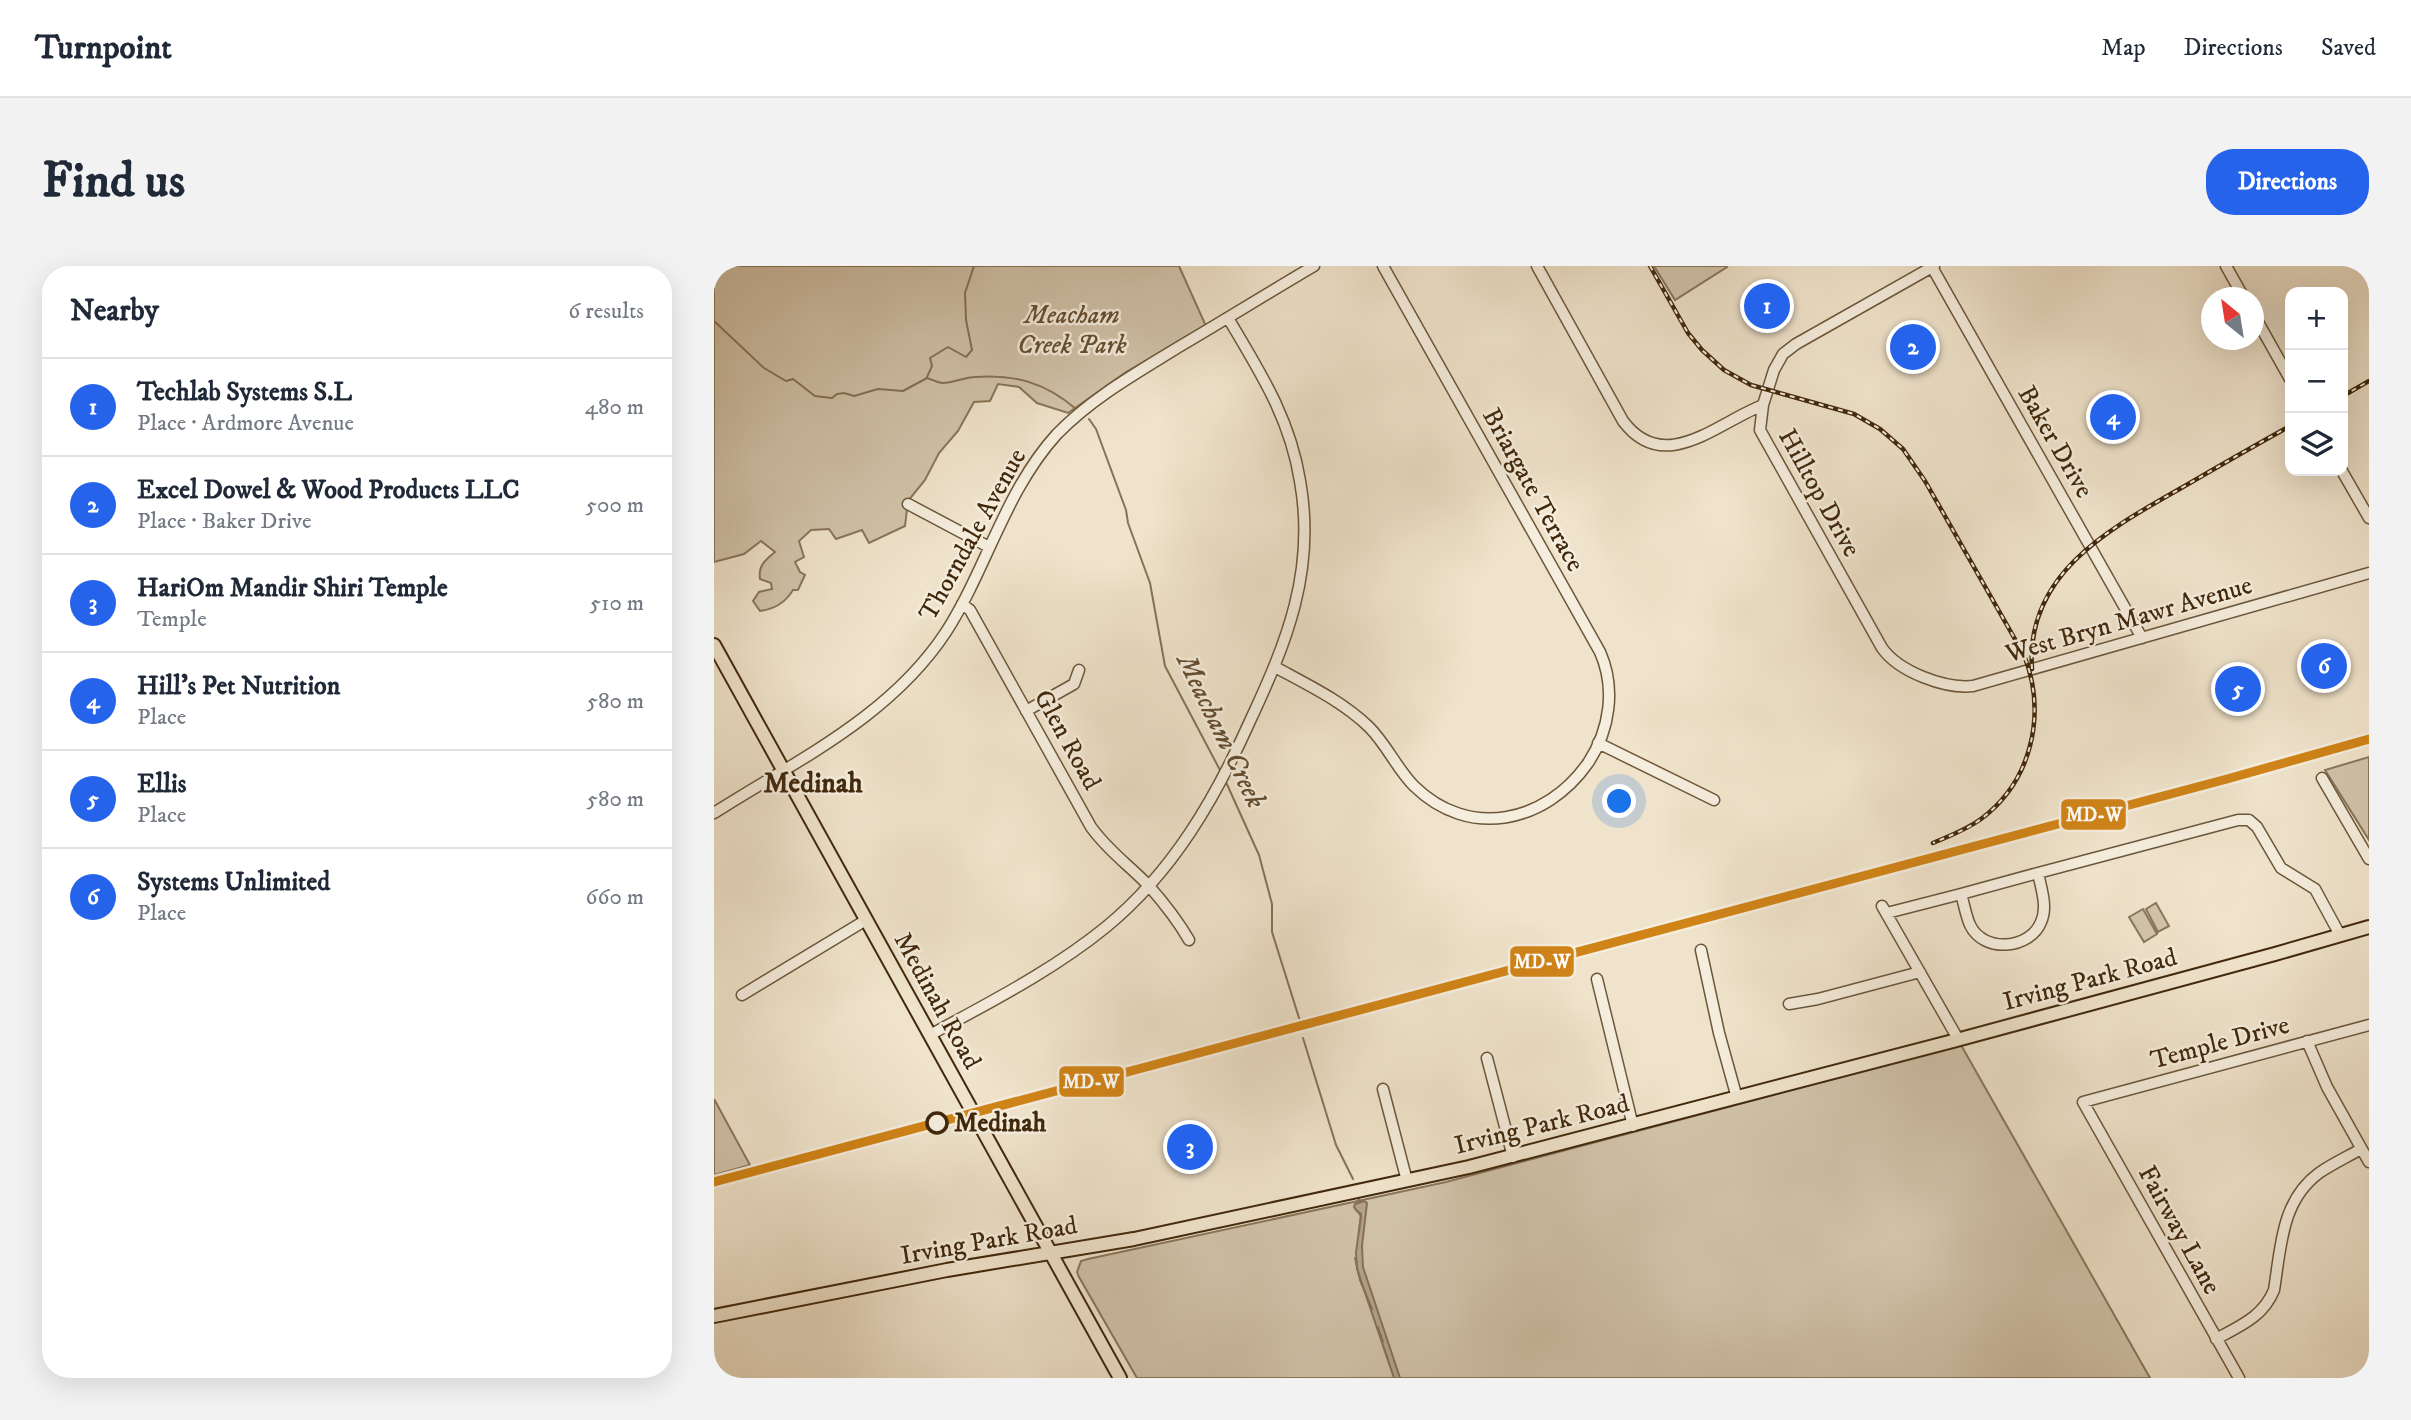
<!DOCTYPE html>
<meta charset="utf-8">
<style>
body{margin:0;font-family:"IM FELL DW Pica",serif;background:#f2f2f3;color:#1f2937}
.controls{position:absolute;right:21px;top:21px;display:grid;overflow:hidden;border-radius:14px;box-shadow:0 7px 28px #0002}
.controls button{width:63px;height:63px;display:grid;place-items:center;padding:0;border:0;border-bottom:2px solid #e0e1e3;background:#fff;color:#1f2937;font:35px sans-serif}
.compass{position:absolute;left:1487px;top:21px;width:63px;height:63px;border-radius:50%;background:#fff;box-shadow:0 7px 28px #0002;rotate:330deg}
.you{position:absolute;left:906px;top:536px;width:24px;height:24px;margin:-18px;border:5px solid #fff;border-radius:50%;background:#1a73e8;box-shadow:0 0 0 10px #1a73e833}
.badge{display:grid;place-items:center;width:46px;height:46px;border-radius:50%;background:#2563eb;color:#fff;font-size:23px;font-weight:700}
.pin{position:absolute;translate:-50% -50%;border:4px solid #fff;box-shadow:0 2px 7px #0006}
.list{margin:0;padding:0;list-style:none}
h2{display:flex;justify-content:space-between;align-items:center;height:91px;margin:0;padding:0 28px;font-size:30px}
h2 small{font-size:23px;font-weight:400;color:#747a83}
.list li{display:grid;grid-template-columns:46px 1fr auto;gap:21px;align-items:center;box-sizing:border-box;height:98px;padding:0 28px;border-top:2px solid #e0e1e3}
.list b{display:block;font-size:26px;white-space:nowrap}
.list p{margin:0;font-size:23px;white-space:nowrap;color:#747a83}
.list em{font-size:23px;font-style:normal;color:#747a83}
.icon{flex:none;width:38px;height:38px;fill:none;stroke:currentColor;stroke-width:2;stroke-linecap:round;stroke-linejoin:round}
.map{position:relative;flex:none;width:1655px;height:1112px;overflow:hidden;border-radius:28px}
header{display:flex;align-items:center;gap:42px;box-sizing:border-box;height:98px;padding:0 35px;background:#fff;border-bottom:2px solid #e0e1e3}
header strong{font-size:33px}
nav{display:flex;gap:38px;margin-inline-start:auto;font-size:24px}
.intro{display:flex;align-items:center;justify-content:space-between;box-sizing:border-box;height:168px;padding:0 42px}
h1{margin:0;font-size:49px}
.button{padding:18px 32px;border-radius:28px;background:#2563eb;color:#fff;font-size:24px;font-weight:700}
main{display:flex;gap:42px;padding:0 42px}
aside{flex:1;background:#fff;border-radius:28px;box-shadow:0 7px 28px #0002}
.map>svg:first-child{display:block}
</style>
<header>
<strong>Turnpoint</strong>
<nav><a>Map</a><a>Directions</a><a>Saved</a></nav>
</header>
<div class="intro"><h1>Find us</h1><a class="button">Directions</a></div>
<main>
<aside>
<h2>Nearby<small>6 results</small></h2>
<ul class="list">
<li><span class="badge">1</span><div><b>Techlab Systems S.L</b><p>Place · Ardmore Avenue</p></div><em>480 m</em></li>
<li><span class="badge">2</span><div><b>Excel Dowel &amp; Wood Products LLC</b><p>Place · Baker Drive</p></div><em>500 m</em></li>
<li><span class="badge">3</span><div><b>HariOm Mandir Shiri Temple</b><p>Temple</p></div><em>510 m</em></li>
<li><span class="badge">4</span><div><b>Hill's Pet Nutrition</b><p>Place</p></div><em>580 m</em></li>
<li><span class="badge">5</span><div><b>Ellis</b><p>Place</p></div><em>580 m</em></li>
<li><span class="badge">6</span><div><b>Systems Unlimited</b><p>Place</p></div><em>660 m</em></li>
</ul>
</aside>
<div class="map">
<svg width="1655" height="1112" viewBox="0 0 1655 1112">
<rect width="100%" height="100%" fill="#efe3cb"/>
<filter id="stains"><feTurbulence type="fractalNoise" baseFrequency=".00286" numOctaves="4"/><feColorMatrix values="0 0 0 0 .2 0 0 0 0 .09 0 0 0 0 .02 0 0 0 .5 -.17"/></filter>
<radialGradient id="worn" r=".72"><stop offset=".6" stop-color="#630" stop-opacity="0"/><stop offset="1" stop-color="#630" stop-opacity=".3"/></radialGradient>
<!-- green -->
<path fill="#d1c3aa" stroke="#89765a" stroke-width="2" d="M0 0H465L492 60 412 106 354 147 323 137 305 121 284 118 276 135 260 136 244 165 225 187 211 214 194 235 191 260 155 277 148 264 122 273 115 263 97 264 85 275 90 291 81 296 86 306 91 309 84 324H79C71 337 61 343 46 345L39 335 45 326 58 323 57 317 46 313C44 300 51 294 61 286L47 275 30 288 0 296Z
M940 0H1012L1013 1 961 34Z
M1655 491V574L1611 504Z
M1442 637 1455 660 1444 666 1432 643Z
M1429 643 1443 668 1430 676 1415 651Z
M1247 779 1436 1112H423L365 1011 363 1006 367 995 374 993 732 916Z
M0 833 36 899 0 909Z"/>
<!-- water -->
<path fill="#b4a38a" stroke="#867257" stroke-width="2" d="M650 935 653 937 648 980 649 1001 686 1112H680L643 1003 642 986 647 950 640 941 641 938Z"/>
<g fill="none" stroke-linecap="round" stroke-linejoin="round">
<!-- stream -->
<path stroke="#867257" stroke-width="2" d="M0 55 50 102 72 115 79 113 101 130 118 132 123 128 130 127 140 130 164 123 189 125 213 112C217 113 224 117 229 117 239 117 251 111 261 111 301 108 332 117 362 143
M213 111 218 100 216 92 234 81 252 91 258 84 252 54 251 27 260 0
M375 153 382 163 412 244 414 257 436 317 451 400 507 506
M511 514 545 589 558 638V666L586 755
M589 772 622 879 639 913
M641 938 646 936 644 932
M641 943 647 948 645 966
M641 992 646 1014 658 1043
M664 1061 669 1076
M670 1082 674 1093"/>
<!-- minor casing -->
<g stroke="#6c573b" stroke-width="13">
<path id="minor" d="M823 0 909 155C950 210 1003 157 1049 139
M1220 0 1082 78 1069 88 1060 104 1049 139 1046 164 1168 382C1185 406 1231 423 1259 420L1655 307
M1512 0 1530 32
M1218 1 1428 372
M1540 49 1576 113
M1628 205 1655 252
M194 238 275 281
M248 338 256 344 377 561C395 586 415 599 435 620 450 637 464 655 475 674
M561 401C594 419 628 435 655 461 673 479 683 503 700 520 755 574 832 557 874 497 896 464 902 422 886 386L669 0
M312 445 360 418 365 404
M884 477 1000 534
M1608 512 1655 593
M0 547C83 494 176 451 232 366 273 302 291 225 343 168 378 132 421 108 463 82 509 55 554 27 600 0
M1324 607 1524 554H1535L1543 561 1567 602 1601 623 1626 669
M1324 607C1327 622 1334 641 1327 656 1316 683 1270 688 1256 659 1252 650 1250 638 1247 628Z
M1168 640 1244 773
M1173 647 1247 628
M987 684 1005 767 1023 832
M883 713 919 860
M28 729 152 654
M1075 738 1104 733 1206 706
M216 769C276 736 338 705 392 661 459 606 501 533 536 455 573 376 602 304 586 215 576 152 546 106 514 52
M1593 775 1613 821 1655 896
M773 792 799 891
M669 823 693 915
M1502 1073C1526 1060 1549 1051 1560 1024 1567 981 1567 935 1605 907 1618 898 1633 891 1647 883
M1525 1112 1369 836 1655 759"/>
</g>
<!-- major casing -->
<g stroke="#41280b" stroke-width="16">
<path id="major" d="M0 379 406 1112
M0 1050 233 1004 420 973 755 901 1239 775 1561 688 1655 661"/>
</g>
<!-- minor -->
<use href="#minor" stroke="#f5eddd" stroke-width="10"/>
<!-- major -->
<use href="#major" stroke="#efe3cb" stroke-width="12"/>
<!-- rail casing -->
<g stroke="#41280b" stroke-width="4.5">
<path id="rail" d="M936 0 974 67 988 84 1010 104 1037 119 1140 148 1166 163 1189 183 1211 215 1310 389C1333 448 1318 515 1267 553 1252 564 1235 570 1219 577
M1629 130 1655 115
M1318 403C1311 307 1397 262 1469 221 1505 200 1540 180 1576 160"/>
</g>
<!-- rail -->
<use href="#rail" stroke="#f5eddd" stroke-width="2" stroke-dasharray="5" stroke-linecap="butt"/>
<!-- rail-1 casing -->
<g stroke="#f5eddd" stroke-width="14">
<path id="rail-1" d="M0 916 1513 513 1655 473"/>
</g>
<!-- rail-1 -->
<use href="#rail-1" stroke="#d08418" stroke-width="9"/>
</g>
<!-- markers -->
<circle fill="#f5eddd" stroke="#41280b" stroke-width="3.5" cx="223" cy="857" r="10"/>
<g text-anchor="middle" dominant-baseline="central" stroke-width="5" stroke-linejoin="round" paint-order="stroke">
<!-- park labels -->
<g font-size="26" font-style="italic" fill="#654f33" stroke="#f5eddd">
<text x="358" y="49">Meacham<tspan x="358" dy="30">Creek Park</tspan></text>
</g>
<!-- street labels -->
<g font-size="26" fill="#41280b" stroke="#f5eddd">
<text transform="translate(1341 176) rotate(60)">Baker Drive</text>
<text transform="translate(819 224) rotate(61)">Briargate Terrace</text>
<text transform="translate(1105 227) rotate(61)">Hilltop Drive</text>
<text transform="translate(259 269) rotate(-61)">Thorndale Avenue</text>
<text transform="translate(1415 354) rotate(-16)">West Bryn Mawr Avenue</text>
<text transform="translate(353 474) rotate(61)">Glen Road</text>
<text transform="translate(1376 714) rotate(-15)">Irving Park Road</text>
<text transform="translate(223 735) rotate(61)">Medinah Road</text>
<text transform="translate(1506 777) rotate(-15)">Temple Drive</text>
<text transform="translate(828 859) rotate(-14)">Irving Park Road</text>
<text transform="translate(1465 964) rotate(61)">Fairway Lane</text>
<text transform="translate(275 975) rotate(-10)">Irving Park Road</text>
</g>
<!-- stop labels -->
<g font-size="26" font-weight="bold" fill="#41280b" stroke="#f5eddd" text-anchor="start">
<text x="240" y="857">Medinah</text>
</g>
<!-- water labels -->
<g font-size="28" font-style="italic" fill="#644d31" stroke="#f5eddd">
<text transform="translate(507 465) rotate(64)">Meacham Creek</text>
</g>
<!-- neighbourhood labels -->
<g font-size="28" font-weight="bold" fill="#41280b" stroke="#f5eddd">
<text x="99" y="517">Medinah</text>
</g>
</g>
<g stroke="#f5eddd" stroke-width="2.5">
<rect x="1346" y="532" width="67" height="33" rx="7" fill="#d08418"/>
<rect x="795" y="679" width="66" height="33" rx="7" fill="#d08418"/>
<rect x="344" y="799" width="67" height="33" rx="7" fill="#d08418"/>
</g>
<g font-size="19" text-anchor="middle" font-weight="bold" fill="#fff">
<text x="1380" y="555">MD-W</text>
<text x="828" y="702">MD-W</text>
<text x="377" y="822">MD-W</text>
</g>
<rect width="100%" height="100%" filter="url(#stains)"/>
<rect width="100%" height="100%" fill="url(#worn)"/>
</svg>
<div class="controls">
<button>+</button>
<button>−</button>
<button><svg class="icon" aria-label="layers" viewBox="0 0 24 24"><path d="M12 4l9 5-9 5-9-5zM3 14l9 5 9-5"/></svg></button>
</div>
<svg class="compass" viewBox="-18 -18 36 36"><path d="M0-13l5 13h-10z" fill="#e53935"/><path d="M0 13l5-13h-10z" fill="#747a83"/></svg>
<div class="you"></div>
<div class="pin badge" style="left:1053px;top:40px">1</div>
<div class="pin badge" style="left:1199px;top:81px">2</div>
<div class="pin badge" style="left:476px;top:881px">3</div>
<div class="pin badge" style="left:1399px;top:151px">4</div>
<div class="pin badge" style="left:1524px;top:423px">5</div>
<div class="pin badge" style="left:1610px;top:400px">6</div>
</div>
</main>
